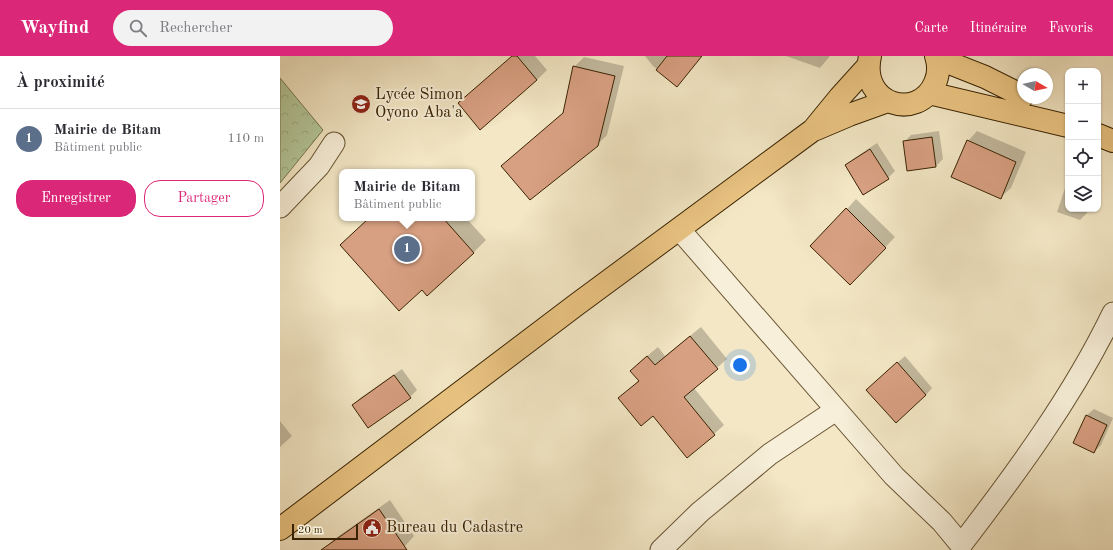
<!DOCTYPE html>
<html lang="fr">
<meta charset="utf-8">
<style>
body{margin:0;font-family:"Old Standard TT",serif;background:#f2f2f3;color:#2b2b33}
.controls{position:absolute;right:12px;top:12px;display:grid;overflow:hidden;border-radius:8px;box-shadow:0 1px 3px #0004}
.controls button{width:36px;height:36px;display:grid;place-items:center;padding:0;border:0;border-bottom:1px solid #e1e1e2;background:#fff;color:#2b2b33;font:20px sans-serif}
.compass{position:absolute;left:737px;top:12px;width:36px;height:36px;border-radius:50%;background:#fff;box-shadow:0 1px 3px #0004;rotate:99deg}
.scale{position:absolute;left:12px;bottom:10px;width:66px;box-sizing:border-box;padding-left:4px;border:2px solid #3a2302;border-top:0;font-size:11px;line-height:14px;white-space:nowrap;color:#3a2302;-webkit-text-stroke:3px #f7efd9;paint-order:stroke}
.you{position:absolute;left:460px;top:309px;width:14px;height:14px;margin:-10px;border:3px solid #fff;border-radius:50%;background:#1a73e8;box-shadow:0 0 0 6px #1a73e833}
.badge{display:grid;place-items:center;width:26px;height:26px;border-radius:50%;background:#db2777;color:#fff;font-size:13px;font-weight:700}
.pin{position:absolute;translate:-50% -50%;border:2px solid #fff;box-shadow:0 1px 4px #0006}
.popup{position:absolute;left:59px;top:113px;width:136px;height:52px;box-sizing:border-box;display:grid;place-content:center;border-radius:8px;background:#fff;filter:drop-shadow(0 1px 3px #0005);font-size:13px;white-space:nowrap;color:#7c7c81}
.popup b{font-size:15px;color:#2b2b33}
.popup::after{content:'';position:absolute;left:50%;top:100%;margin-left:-8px;border:8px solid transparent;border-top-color:#fff}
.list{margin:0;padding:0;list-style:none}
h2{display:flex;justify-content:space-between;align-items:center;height:52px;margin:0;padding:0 16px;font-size:17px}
h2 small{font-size:13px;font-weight:400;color:#7c7c81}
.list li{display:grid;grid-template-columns:26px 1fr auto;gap:12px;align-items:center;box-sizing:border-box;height:60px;padding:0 16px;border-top:1px solid #e1e1e2}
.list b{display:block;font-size:15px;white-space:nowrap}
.list p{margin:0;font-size:13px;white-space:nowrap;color:#7c7c81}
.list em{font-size:13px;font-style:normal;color:#7c7c81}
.actions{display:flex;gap:8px;padding:12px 16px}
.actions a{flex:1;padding:9px 0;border:1px solid #db2777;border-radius:16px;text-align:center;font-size:14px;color:#db2777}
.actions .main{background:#db2777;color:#fff}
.icon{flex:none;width:22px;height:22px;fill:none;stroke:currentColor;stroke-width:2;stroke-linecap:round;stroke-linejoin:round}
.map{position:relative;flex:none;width:833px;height:494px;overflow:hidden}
header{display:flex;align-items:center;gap:24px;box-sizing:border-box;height:56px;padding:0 20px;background:#db2777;color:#fff}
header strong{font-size:19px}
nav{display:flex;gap:22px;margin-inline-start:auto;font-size:14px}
.search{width:280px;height:36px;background:#f2f2f3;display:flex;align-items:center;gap:10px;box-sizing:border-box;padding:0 14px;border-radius:22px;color:#7c7c81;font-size:15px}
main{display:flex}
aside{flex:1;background:#fff}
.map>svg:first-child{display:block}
</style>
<header>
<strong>Wayfind</strong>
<div class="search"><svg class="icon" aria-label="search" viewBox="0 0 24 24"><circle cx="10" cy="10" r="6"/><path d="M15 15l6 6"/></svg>Rechercher</div>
<nav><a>Carte</a><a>Itinéraire</a><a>Favoris</a></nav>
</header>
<main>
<aside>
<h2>À proximité<small></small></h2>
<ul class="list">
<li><span class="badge" style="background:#5c6f8a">1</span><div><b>Mairie de Bitam</b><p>Bâtiment public</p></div><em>110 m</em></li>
</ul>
<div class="actions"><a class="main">Enregistrer</a><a>Partager</a></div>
</aside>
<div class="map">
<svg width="833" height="494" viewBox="0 0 833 494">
<defs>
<pattern id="forest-crowns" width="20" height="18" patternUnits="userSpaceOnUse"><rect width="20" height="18" fill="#b4c79a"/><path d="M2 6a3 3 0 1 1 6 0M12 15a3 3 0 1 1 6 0" fill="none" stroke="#9cab83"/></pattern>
</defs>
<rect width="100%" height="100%" fill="#f3e7c5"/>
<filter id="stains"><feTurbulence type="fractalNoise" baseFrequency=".005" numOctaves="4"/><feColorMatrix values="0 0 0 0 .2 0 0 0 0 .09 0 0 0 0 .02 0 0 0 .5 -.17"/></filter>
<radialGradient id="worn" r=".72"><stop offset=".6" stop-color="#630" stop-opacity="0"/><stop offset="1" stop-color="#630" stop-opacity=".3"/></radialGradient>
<!-- forest -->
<path fill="url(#forest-crowns)" stroke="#77754e" d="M0 22 43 74 0 127Z"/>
<!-- shadow -->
<path fill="#0003" d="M232 0H255L267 14 257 24 179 47Z
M365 0H422L397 29 373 10Z
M506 0H550L540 12Z
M304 1 344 10 327 79 317 89 223 110 284 56 294 11Z
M659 75 663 103 656 110 624 86 631 79Z
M697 75 746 96 731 132 721 141 688 85Z
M597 87 615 115 608 122 584 138 566 109 573 103Z
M788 123V153H808L807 157 800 164 777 156Z
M576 143 615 181 580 218 567 153Z
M89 162H186L206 184 193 197 142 233 61 189Z
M421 271 447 303 414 332 444 369 434 378 373 359 340 342 359 324 351 315 361 305 378 291 385 300Z
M625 300 652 332 646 339 594 327Z
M122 313 137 334 130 341 73 349 80 342Z
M814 353 833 362 821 389 814 396 807 359Z
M0 365 12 380 0 391Z
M110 444 134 480 125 490 119 494H43L53 484Z"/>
<!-- building -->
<path fill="#d8a082" stroke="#3a2302" d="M232 0H237L257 24 200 74 178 47Z
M387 0H422L397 31 376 14Z
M293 10 335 20 318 90 250 144 221 110 283 57Z
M652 81 656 111 627 115 623 85Z
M687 84 736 106 721 143 671 121Z
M590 93 609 123 583 139 565 109Z
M566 152 606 192 570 229 530 190Z
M89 162H163L194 197 147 240 142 234 119 255 60 189Z
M410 280 438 313 404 341 435 379 407 402 373 360 361 370 338 342 359 325 350 315 367 300 375 309Z
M617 306 646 339 616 367 586 334Z
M114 319 131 342 88 372 72 349Z
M806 359 827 369 814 397 793 387Z
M99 453 127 494H41Z"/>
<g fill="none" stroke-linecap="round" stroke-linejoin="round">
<!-- minor casing -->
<g stroke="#685433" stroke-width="23">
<path id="minor" d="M0 151 39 110 54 87
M399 173 614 420 662 466 681 489C737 416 793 340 833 257
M381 494 420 456 490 398 556 354"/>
</g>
<!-- trunk casing -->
<g stroke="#3a2302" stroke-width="24">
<path id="trunk" d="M590 0C579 49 638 66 655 27 659 18 659 9 656 0
M657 2 705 21 743 40
M649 37 788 70
M536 73 569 59 608 45
M818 79 833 85
M0 473 296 249 533 74 560 41 588 10"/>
</g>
<!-- minor -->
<use href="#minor" stroke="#f7efd9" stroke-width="21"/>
<!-- trunk -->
<use href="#trunk" stroke="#eac482" stroke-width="22"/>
</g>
<!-- icons -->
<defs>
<g id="school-disc" transform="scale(1)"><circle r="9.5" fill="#8f2418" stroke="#f7efd9"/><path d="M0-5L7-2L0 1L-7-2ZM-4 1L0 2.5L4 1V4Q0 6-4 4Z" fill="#fff"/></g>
<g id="civic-disc" transform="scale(1)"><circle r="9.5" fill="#8f2418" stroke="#f7efd9"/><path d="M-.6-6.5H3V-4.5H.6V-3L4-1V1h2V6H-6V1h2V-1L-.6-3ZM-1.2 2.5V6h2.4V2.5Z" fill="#fff"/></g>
</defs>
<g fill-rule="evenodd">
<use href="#school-disc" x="81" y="48"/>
<use href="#civic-disc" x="92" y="472"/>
</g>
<g text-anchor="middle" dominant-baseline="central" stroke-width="4" stroke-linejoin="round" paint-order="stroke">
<!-- poi labels -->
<g font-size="16" fill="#3a2302" stroke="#f7efd9" text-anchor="start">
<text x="95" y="39">Lycée Simon<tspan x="95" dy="18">Oyono Aba'a</tspan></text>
<text x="106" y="472">Bureau du Cadastre</text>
</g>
</g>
<rect width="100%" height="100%" filter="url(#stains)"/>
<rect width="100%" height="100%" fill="url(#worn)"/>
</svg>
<div class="controls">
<button>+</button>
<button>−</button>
<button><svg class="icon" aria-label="locate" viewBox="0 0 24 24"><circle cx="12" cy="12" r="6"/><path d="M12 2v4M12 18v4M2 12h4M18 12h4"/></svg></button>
<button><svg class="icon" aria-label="layers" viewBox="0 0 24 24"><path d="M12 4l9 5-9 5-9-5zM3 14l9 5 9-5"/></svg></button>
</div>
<svg class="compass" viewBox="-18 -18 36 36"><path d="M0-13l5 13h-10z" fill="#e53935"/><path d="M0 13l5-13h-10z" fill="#7c7c81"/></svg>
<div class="scale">20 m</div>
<div class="you"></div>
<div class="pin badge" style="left:127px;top:193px;background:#5c6f8a">1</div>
<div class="popup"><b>Mairie de Bitam</b>Bâtiment public</div>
</div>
</main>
